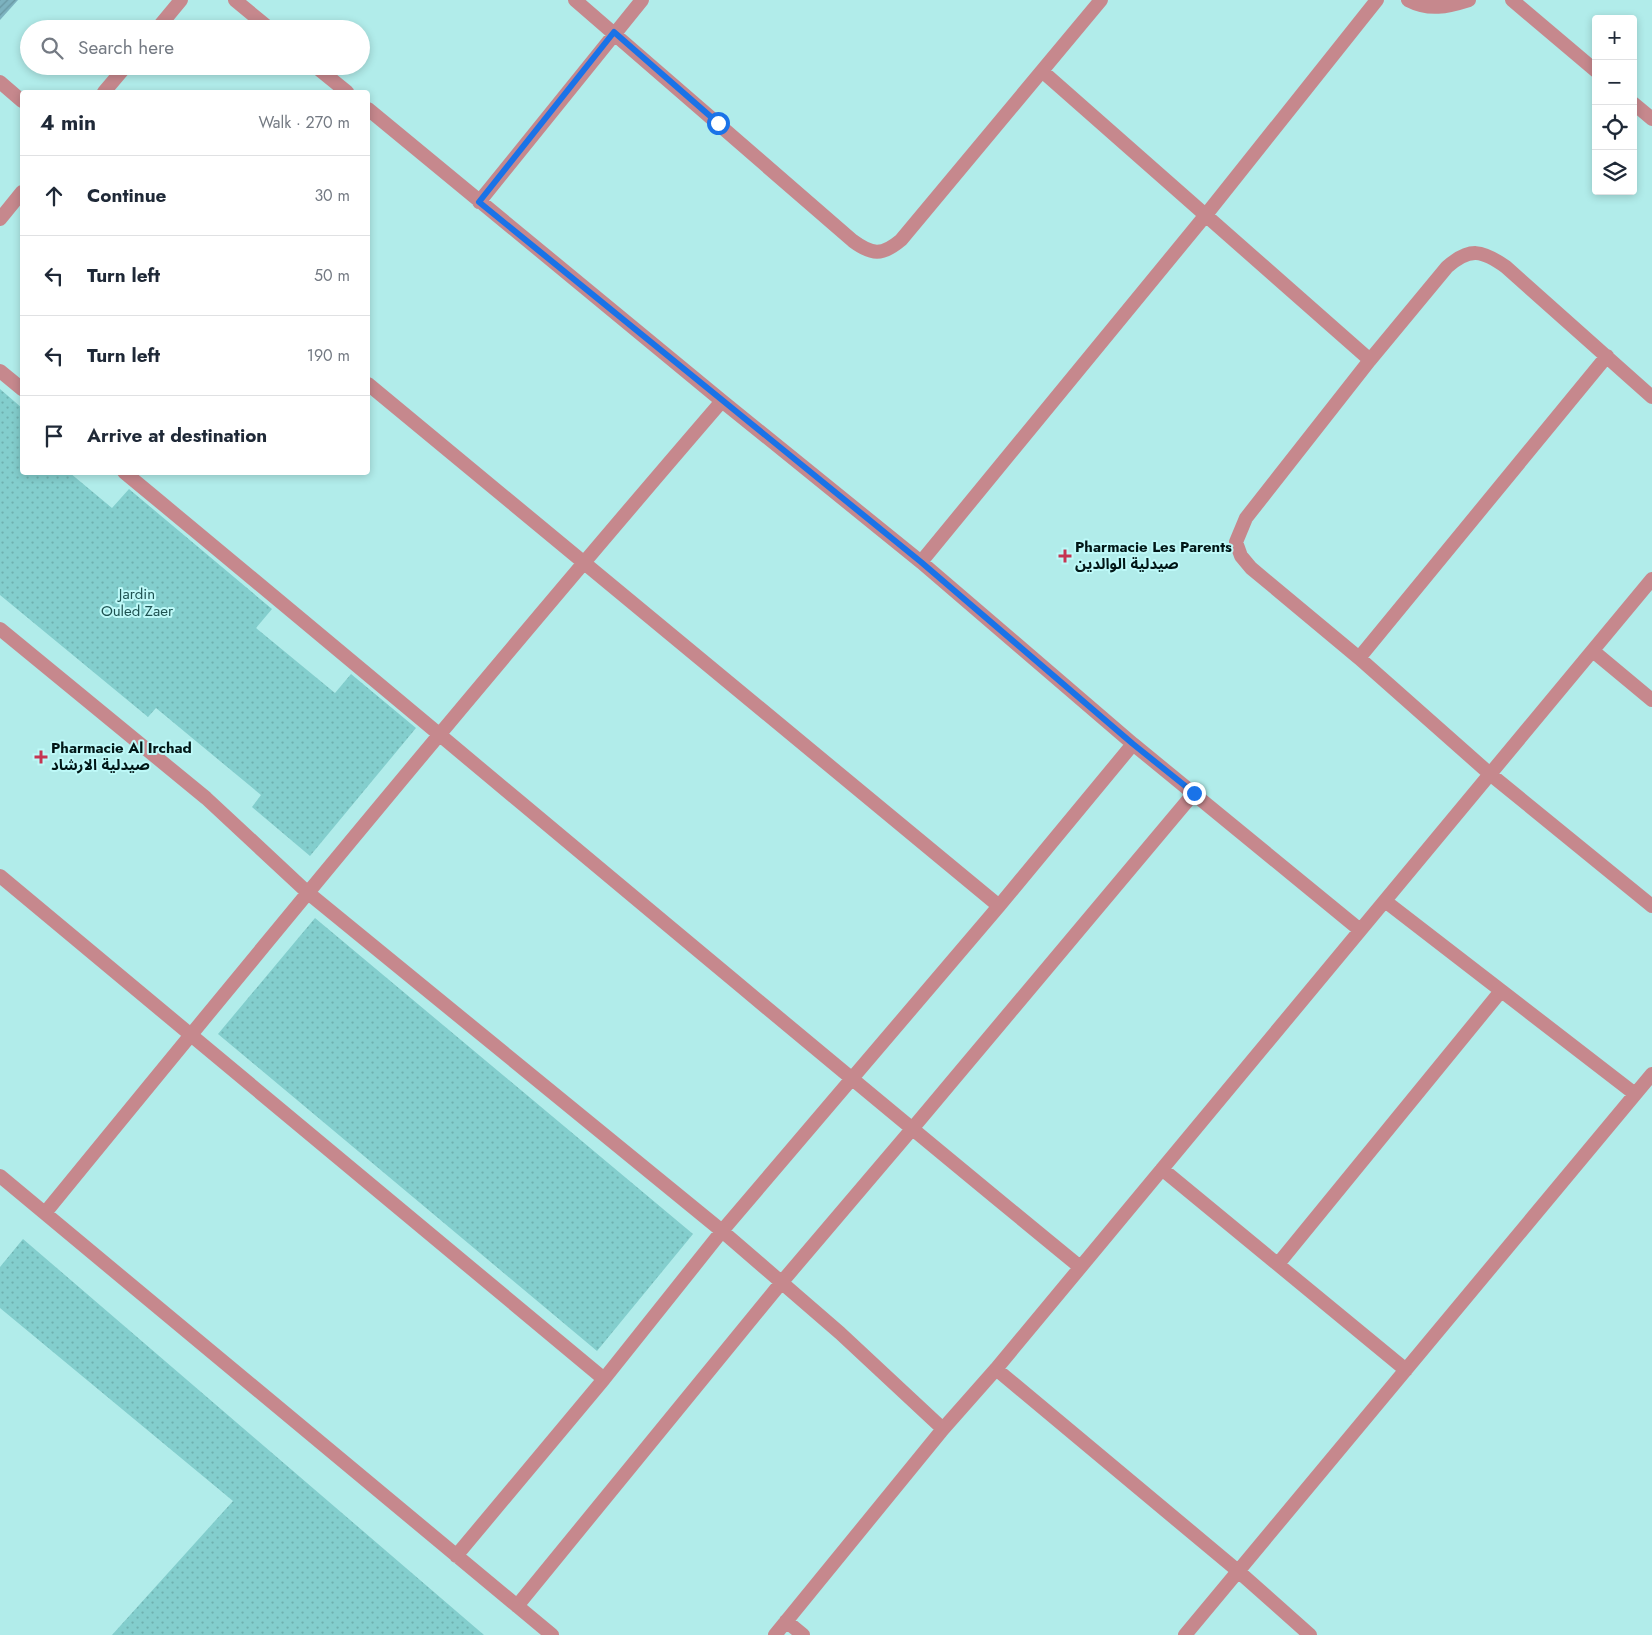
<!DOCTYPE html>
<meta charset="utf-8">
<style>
body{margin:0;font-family:Jost,"Noto Sans Arabic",sans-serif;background:#f6f6f7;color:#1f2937}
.controls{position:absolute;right:15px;top:15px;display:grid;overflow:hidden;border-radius:5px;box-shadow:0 2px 8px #0003}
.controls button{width:45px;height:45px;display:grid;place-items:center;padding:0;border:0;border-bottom:1px solid #e0e1e3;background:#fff;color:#1f2937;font:25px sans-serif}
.stop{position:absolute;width:15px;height:15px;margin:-11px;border:4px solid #1a73e8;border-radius:50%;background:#fff}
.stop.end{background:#1a73e8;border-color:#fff;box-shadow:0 1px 5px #0008}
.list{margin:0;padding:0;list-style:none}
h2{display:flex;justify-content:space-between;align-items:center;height:65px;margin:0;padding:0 20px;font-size:21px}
h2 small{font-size:16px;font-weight:400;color:#747a83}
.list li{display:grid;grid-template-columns:32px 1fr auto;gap:15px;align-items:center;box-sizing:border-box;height:80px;padding:0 20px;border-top:1px solid #e0e1e3}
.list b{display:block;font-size:19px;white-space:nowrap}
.list em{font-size:16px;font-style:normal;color:#747a83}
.icon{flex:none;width:28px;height:28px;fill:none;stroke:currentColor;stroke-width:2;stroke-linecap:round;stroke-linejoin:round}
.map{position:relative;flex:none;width:1652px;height:1635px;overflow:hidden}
.search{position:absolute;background:#fff;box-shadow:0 2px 8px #0003;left:20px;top:20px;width:350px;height:55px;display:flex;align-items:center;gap:12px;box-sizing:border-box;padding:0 18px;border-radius:28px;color:#747a83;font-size:19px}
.panel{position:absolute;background:#fff;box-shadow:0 2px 8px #0003;left:20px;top:90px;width:350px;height:385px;border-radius:5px}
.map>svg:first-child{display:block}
</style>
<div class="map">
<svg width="1652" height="1635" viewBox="0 0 1652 1635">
<defs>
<pattern id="grass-dots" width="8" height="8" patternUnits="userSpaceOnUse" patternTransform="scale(1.25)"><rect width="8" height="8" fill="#83cecd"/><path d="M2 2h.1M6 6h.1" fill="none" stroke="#6fb0af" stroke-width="1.8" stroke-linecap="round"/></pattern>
<pattern id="building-hatch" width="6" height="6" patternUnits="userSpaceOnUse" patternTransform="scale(1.25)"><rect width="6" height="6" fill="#7cb2bf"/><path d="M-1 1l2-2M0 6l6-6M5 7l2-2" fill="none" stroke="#6998a3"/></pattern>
</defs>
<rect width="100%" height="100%" fill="#b1ecea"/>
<!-- grass -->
<path fill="url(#grass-dots)" d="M0 389 22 408V472L70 473 112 508 129 489 272 609 256 628 335 693 351 674 416 728 310 856 252 807 261 795 156 708 148 717 0 595Z
M315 918 693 1234 597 1351 218 1034Z
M23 1239 484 1635H112L233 1501 0 1308V1267Z"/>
<!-- building -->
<path fill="url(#building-hatch)" d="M0 0H18L0 20Z"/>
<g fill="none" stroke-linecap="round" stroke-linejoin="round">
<!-- minor -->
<path stroke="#c6888d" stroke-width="14" d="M235 0 270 29
M575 0 853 241C872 255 882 256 901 240L1101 0
M1408 0C1429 11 1447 7 1469 0
M1512 0 1596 71
M157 29 181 0
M315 66 347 92
M1042 71 1370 360
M0 82 22 101
M104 92 126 66
M1633 103 1652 119
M368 109 722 401 921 562 1133 744 1360 930
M479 202 642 0
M0 219 22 192
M0 371 22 389
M368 384 999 906
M1652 397 1506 267C1482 250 1470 247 1447 267L1370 360 1246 518 1236 542 1241 556 1251 568 1359 658 1490 774 1652 906
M124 472C443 736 759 1004 1080 1267
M921 562 1205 216 1377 0
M0 629 206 798 307 892 722 1231 840 1333 943 1429
M1593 651 1652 700
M1359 658 1607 356
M0 876 604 1379
M1385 901 1635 1094
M1162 1169 1406 1370
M0 1176 552 1635
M45 1213C268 940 492 668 722 401
M1278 1264 1501 991
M996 1369 1238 1571 1310 1635
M456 1556 604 1379 722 1231 999 906 1133 744
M517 1606 781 1283 912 1129 1194 793
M786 1621 803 1635
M775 1635 943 1429 996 1369 1652 579
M1185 1635 1652 1074"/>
</g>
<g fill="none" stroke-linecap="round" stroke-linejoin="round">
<!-- route -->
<path stroke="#1a73e8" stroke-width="6" d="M718 123 614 32 479 202 921 562 1133 744 1194 793"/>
</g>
<!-- markers -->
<g fill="#c53552" stroke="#bef9f8" stroke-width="2">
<path d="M1062.5 548.5h5v5h5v5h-5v5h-5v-5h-5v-5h5z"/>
<path d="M38.5 749.5h5v5h5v5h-5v5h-5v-5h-5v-5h5z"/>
</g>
<g text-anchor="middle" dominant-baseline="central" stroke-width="4" stroke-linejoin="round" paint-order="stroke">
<!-- poi labels -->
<g font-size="15" font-weight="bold" fill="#011616" stroke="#bef9f8" text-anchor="start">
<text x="1075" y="547">Pharmacie Les Parents<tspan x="1075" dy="17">صيدلية الوالدين</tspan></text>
<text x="51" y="748">Pharmacie Al Irchad<tspan x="51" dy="17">صيدلية الارشاد</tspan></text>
</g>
<!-- park labels -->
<g font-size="15" fill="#1d5150" stroke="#bef9f8">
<text x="137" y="594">Jardin<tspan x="137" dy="17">Ouled Zaer</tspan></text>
</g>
</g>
</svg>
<div class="controls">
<button>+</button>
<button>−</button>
<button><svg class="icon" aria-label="locate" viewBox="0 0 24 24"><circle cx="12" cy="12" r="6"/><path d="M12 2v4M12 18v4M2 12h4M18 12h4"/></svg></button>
<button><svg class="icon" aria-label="layers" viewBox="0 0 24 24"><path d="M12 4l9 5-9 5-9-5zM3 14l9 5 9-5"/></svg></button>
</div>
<div class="stop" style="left:718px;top:123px"></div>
<div class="stop end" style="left:1194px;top:793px"></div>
<div class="search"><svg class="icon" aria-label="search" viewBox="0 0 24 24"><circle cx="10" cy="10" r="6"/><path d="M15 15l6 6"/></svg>Search here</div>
<section class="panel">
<h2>4 min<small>Walk · 270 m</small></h2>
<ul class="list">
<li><svg class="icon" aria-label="ahead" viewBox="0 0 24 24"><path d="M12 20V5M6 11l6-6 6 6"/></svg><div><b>Continue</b></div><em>30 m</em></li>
<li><svg class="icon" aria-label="left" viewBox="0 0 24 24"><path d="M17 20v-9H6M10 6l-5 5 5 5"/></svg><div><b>Turn left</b></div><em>50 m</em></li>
<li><svg class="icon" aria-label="left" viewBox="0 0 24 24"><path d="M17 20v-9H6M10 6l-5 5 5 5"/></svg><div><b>Turn left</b></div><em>190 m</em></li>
<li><svg class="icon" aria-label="arrive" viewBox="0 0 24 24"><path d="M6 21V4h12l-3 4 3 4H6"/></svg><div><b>Arrive at destination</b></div></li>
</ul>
</section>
</div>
